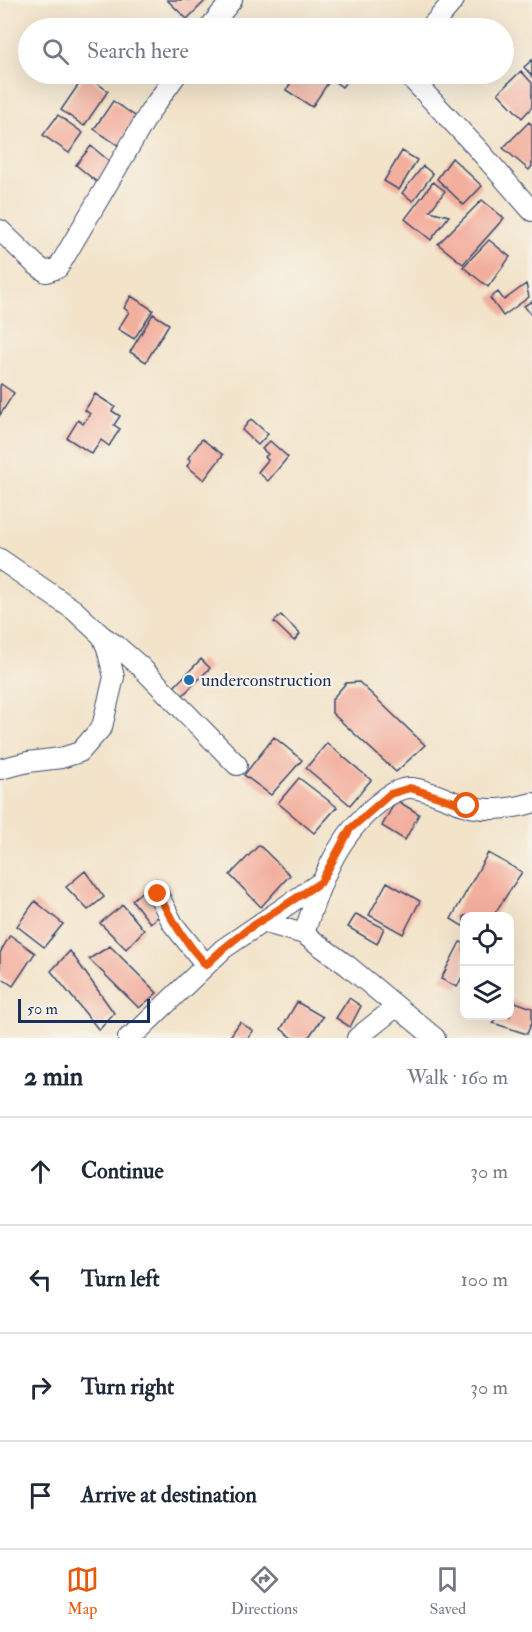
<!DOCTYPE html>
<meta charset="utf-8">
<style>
body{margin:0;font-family:"IM FELL Double Pica",serif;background:#f2f2f3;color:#1f2937}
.controls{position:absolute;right:18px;bottom:18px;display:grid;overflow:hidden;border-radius:12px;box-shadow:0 6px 24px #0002}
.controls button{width:54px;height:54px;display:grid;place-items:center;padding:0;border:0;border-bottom:2px solid #e0e1e3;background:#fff;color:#1f2937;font:30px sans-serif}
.scale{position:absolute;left:18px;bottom:15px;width:132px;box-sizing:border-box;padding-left:6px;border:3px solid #1b2f5e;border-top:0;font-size:16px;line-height:21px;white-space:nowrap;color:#1b2f5e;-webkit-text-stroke:4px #f7f3e8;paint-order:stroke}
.stop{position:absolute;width:18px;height:18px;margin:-14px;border:4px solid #ea580c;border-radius:50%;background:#fff}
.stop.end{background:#ea580c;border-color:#fff;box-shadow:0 2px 6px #0008}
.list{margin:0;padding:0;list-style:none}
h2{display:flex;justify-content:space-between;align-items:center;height:78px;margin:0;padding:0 24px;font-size:26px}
h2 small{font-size:20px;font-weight:400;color:#747a83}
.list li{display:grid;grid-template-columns:39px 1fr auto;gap:18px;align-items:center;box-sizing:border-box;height:108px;padding:0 24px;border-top:2px solid #e0e1e3}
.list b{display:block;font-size:22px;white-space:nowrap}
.list em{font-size:20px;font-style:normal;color:#747a83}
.icon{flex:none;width:33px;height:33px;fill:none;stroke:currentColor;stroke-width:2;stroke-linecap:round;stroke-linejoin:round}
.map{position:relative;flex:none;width:532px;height:1038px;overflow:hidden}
.search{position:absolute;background:#fff;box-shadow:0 6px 24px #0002;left:18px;right:18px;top:18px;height:66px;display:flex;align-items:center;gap:15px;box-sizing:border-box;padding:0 21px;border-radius:33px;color:#747a83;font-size:22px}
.sheet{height:510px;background:#fff}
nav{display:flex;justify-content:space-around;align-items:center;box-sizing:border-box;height:84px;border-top:2px solid #e0e1e3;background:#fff;font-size:16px;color:#747a83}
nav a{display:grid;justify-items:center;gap:3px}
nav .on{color:#ea580c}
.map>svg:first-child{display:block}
</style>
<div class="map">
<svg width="532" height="1038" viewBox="0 0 532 1038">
<rect width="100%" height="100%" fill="#f7f3e8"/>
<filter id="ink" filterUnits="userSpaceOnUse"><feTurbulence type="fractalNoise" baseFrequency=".0167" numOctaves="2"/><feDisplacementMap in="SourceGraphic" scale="12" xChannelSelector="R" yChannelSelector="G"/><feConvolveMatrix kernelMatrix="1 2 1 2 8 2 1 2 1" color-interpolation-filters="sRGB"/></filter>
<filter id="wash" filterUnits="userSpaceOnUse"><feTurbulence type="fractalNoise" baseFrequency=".008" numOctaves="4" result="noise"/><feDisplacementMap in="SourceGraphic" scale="24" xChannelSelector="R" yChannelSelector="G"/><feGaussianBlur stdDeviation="1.35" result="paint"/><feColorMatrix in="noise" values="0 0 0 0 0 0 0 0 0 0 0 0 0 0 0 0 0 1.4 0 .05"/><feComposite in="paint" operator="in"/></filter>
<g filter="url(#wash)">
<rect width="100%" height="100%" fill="#f2e3c9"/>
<g id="blocks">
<!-- building -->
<path fill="#f3af9e" d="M167 0H206L187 19Z
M532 60V76L524 67Z
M521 71 532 83V107L522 118 498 93Z
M297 74H321L330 80 312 107 286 90Z
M324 74H353L342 87Z
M85 75 108 91 84 126 61 110Z
M113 101 138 118 119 146 94 129Z
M58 115 83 133 69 153 43 135Z
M529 122 532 125V166L529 170 503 148Z
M91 146 113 164 98 183 76 165Z
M402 151 417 160 399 190 384 181Z
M452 158 482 186 464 205 437 179Z
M423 166 433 174 413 201 402 193Z
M433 182 445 191 430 211 449 216 431 240 405 219Z
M482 200 504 218 463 264 438 244Z
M489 240 510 257 488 287 463 267Z
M526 284 529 297 503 316 490 298 498 292 504 300Z
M131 296 153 310 134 339 118 329 129 312 124 308Z
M532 301V316L524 306Z
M153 314 169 324 146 362 130 352Z
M1 384 14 393 0 415V386Z
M95 394 115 407 112 411 120 416 114 425 120 429 109 446 101 440 92 454 67 438 78 420 83 424 90 414 85 410Z
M251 419 268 434 258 445 242 430Z
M202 439 223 455 204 480 187 466 191 460 188 458Z
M270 441 288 457 268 481 258 472 268 460 265 457 268 454 262 449Z
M281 615 300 634 294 641 274 622Z
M201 659 210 668 178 700 169 692Z
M359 682 425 745 396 772 332 713V699L346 683Z
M274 737 302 760 271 795 244 775Z
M327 743 371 780 350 805 306 768Z
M299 778 337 807 314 833 278 803Z
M396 800 419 814 405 840 382 826Z
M259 845 290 875 261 907 230 875Z
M488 853 522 872 493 916H464V927L451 919Z
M85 871 104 897 88 910 66 887Z
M157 879 164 890 152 904 159 916 150 923 132 900Z
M387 882 420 901 403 934 369 915Z
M35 901 63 924 44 947 17 926Z
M123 905 144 930 126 949 100 923Z
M356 914 384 928 377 944 348 927Z
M10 935 35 953 13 986 0 977V953Z
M460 942 464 943V973L457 987 441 979Z
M110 946 157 993 139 1008 89 959Z
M70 951 114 1013 99 1030 51 971Z
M349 998 361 1006 350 1027 336 1018Z
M510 1000 532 1008V1022L527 1034 493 1023 497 1016H510Z
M297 1002 323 1017 308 1038H293L281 1029Z
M240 1022 253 1031 248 1038H229Z"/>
</g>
</g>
<g filter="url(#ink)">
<use href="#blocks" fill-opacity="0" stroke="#3b4a6e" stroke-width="1.5"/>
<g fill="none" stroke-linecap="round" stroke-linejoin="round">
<!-- minor casing -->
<g stroke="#3b4a6e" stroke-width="22">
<path id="minor" d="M209 28 232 0
M430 28 454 0
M407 74 477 148 532 211
M0 230 35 264 46 272 58 268 151 110 177 74
M0 559 74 610 102 636 117 646 140 666 237 765
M0 769 28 762 61 758 80 752 102 727 114 677 107 648 102 636
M158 894 173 924 206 965
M262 922 304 934 348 966 435 1038
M304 934C320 883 336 836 380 802 388 795 401 787 412 788 430 790 447 800 464 805 484 812 512 809 532 803
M128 1038 139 1030 223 949 321 882
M357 1038 396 1007"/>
</g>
<!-- minor -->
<use href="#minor" stroke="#fff" stroke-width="20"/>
</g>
</g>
<g fill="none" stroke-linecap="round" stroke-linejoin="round" filter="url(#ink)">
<!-- route -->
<path stroke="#ea580c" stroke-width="8" d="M158 894C171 920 186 943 206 965L223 949 248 929 321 882 350 829 390 794 410 788 467 806"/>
</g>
<!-- markers -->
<circle fill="#1f6fb2" stroke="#f7f3e8" stroke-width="2" cx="189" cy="680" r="6"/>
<g text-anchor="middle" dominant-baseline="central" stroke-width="4.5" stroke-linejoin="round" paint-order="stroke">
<!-- poi labels -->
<g font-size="18" fill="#1b2f5e" stroke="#f7f3e8" text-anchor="start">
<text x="201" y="680">underconstruction</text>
</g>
</g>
</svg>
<div class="controls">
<button><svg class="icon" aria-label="locate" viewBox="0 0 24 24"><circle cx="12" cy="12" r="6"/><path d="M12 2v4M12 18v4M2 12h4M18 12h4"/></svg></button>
<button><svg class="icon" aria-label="layers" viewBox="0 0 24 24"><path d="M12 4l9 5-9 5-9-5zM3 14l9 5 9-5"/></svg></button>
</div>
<div class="scale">50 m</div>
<div class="stop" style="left:467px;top:806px"></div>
<div class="stop end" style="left:158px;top:894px"></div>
<div class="search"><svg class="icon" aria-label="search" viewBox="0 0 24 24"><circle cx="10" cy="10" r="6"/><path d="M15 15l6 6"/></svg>Search here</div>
</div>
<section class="sheet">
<h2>2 min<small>Walk · 160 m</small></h2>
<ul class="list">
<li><svg class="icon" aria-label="ahead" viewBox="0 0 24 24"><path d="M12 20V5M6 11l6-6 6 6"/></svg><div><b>Continue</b></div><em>30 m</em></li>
<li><svg class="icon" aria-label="left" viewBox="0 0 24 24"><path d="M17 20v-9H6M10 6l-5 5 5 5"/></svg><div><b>Turn left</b></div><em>100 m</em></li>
<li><svg class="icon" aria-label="right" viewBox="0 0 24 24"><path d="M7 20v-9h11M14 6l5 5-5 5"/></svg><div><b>Turn right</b></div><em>30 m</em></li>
<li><svg class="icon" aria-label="arrive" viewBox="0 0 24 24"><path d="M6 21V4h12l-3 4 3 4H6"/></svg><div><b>Arrive at destination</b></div></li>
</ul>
</section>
<nav>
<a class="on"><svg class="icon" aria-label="map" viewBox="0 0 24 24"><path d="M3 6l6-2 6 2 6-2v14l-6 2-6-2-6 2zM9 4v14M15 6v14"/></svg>Map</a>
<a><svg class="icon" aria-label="directions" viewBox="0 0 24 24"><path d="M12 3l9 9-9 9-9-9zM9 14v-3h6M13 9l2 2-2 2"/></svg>Directions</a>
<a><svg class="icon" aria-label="saved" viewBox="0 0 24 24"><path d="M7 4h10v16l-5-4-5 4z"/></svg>Saved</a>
</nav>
